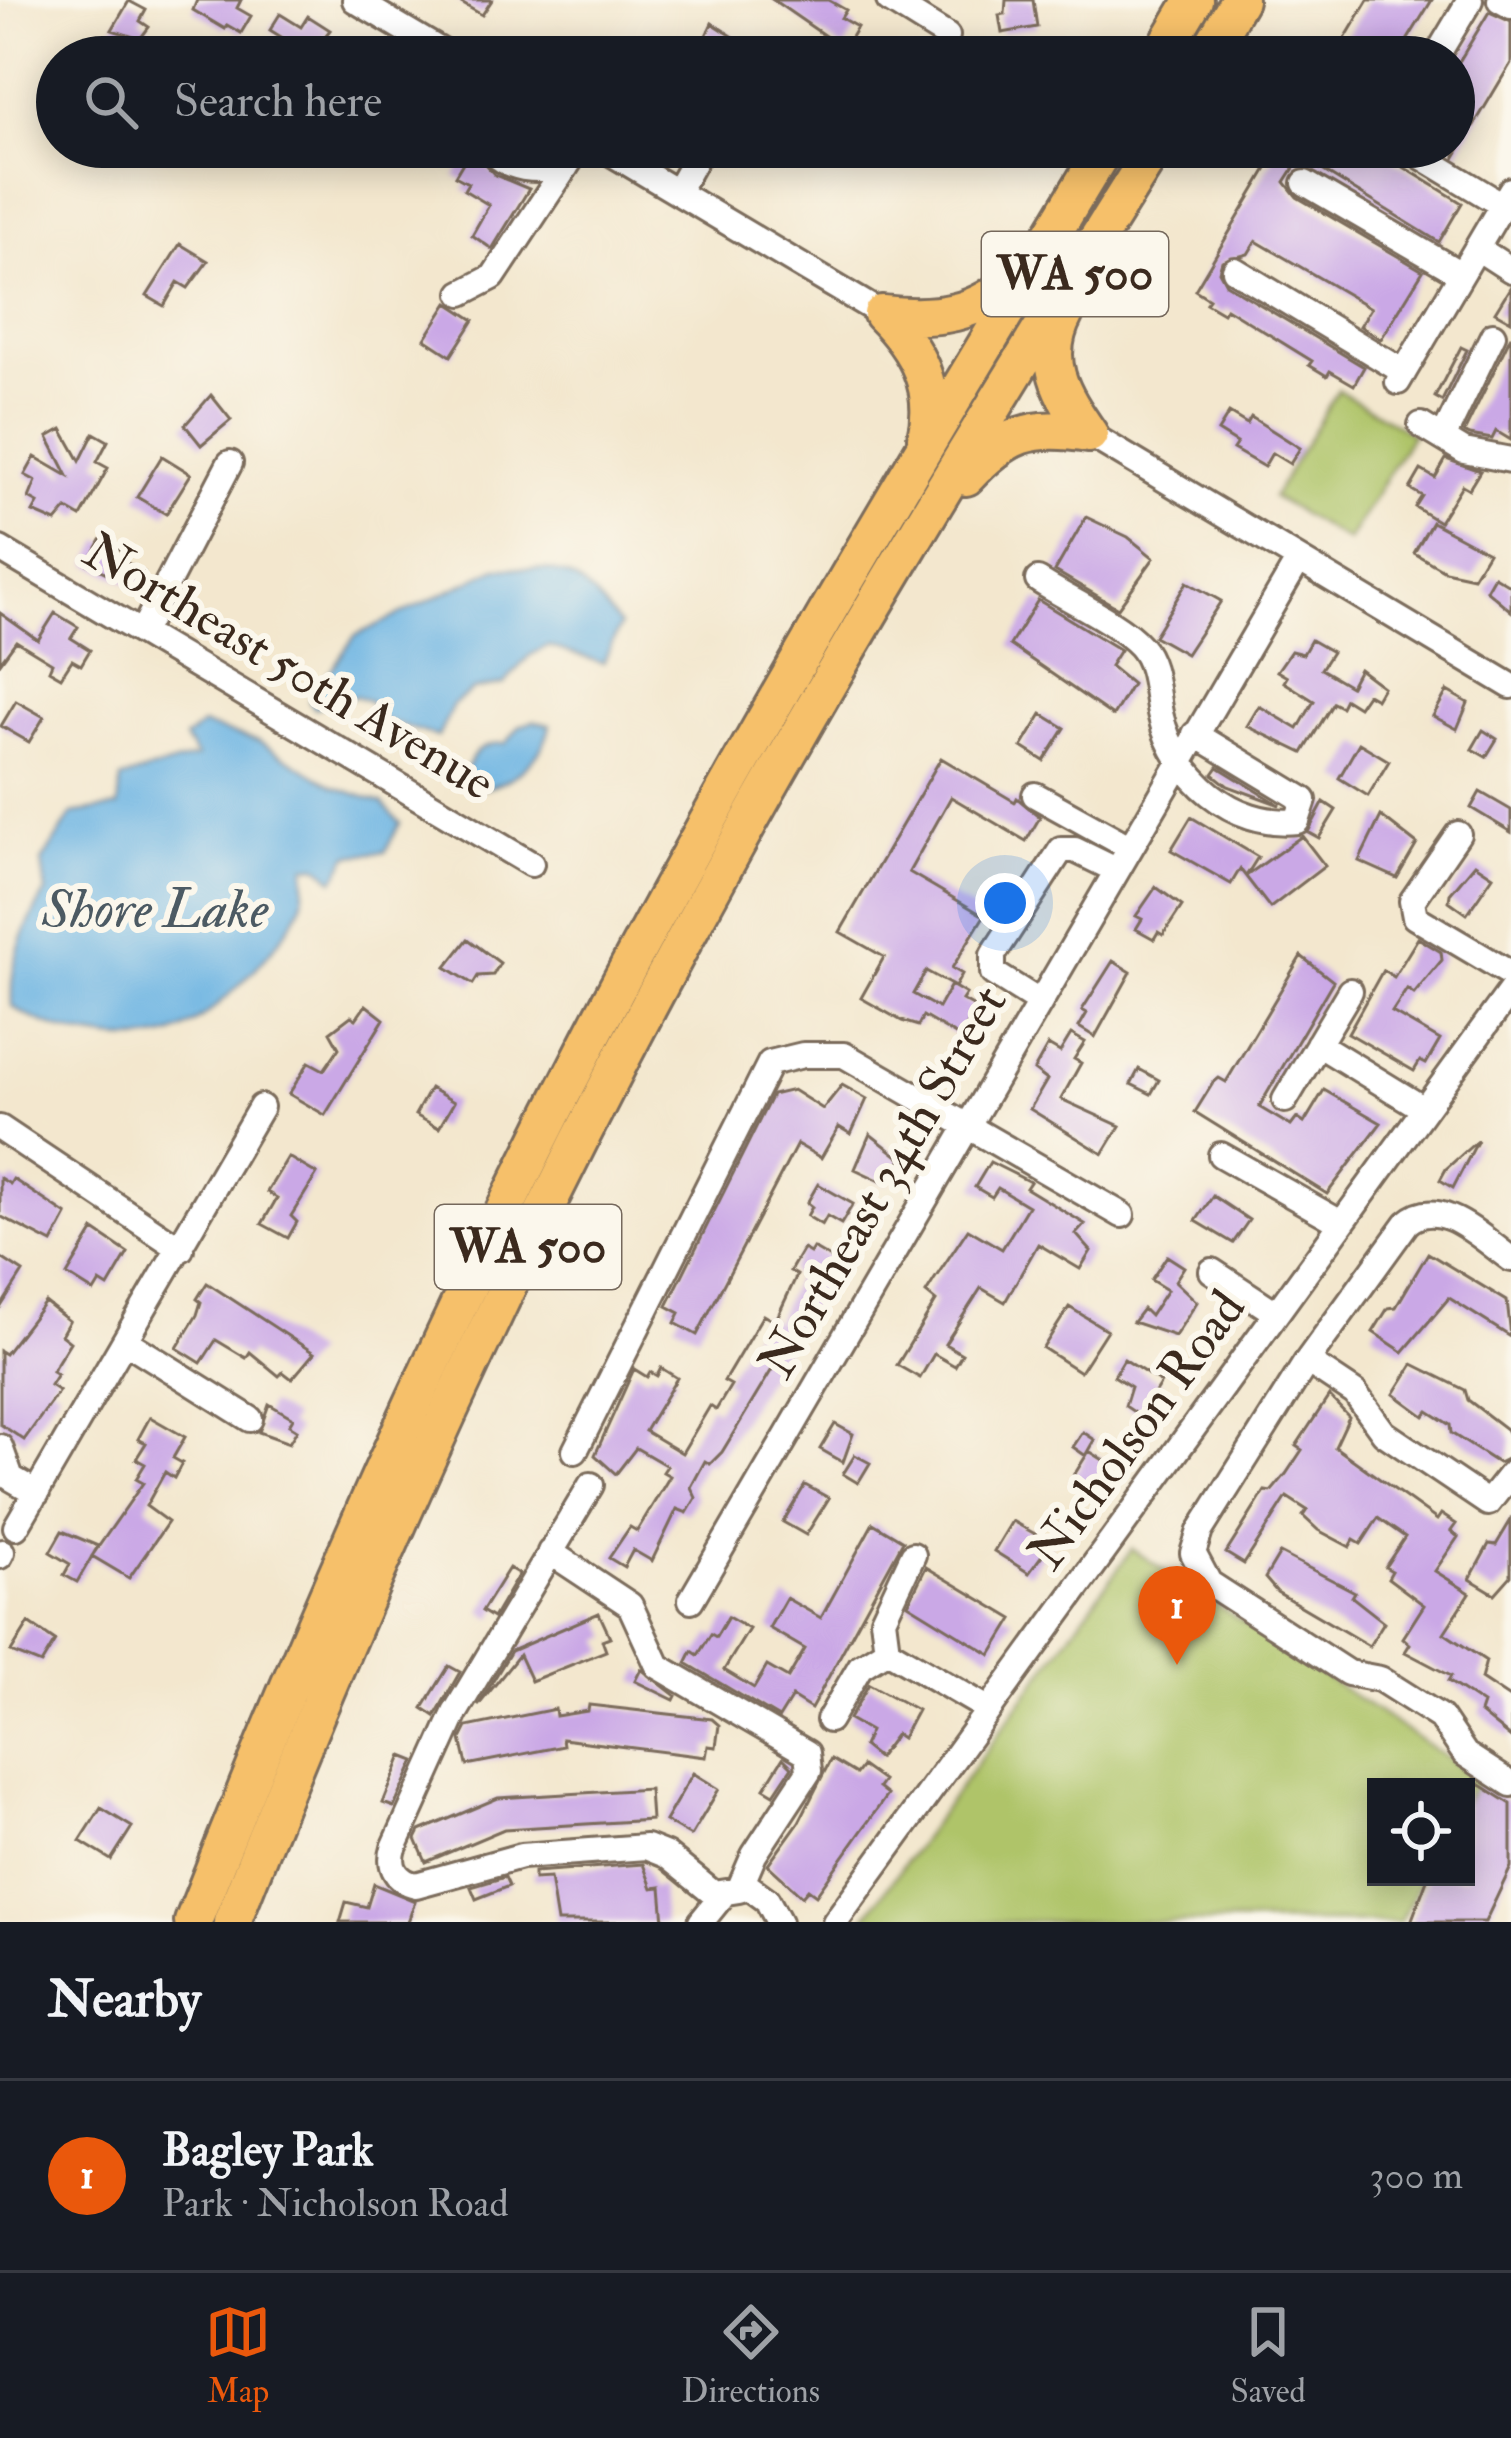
<!DOCTYPE html>
<meta charset="utf-8">
<style>
body{margin:0;font-family:"IM FELL Double Pica",serif;background:#242831;color:#f1f3f6}
.controls{position:absolute;right:36px;bottom:36px;display:grid;overflow:hidden;border-radius:0px;box-shadow:0 6px 30px #0003}
.controls button{width:108px;height:108px;display:grid;place-items:center;padding:0;border:0;border-bottom:3px solid #363941;background:#171b24;color:#f1f3f6;font:60px sans-serif}
.you{position:absolute;left:1005px;top:903px;width:42px;height:42px;margin:-30px;border:9px solid #fff;border-radius:50%;background:#1a73e8;box-shadow:0 0 0 18px #1a73e833}
.badge{display:grid;place-items:center;width:78px;height:78px;border-radius:50%;background:#ea580c;color:#fff;font-size:39px;font-weight:700}
.pin{position:absolute;translate:-50% -99px;filter:drop-shadow(0 3px 6px #0008)}
.pin::after{content:'';position:absolute;top:63px;width:42px;height:36px;background:inherit;clip-path:polygon(0 0,100% 0,50% 100%)}
.list{margin:0;padding:0;list-style:none}
h2{display:flex;justify-content:space-between;align-items:center;height:156px;margin:0;padding:0 48px;font-size:51px}
h2 small{font-size:39px;font-weight:400;color:#9ea1a6}
.list li{display:grid;grid-template-columns:78px 1fr auto;gap:36px;align-items:center;box-sizing:border-box;height:192px;padding:0 48px;border-top:3px solid #363941}
.list b{display:block;font-size:45px;white-space:nowrap}
.list p{margin:0;font-size:39px;white-space:nowrap;color:#9ea1a6}
.list em{font-size:39px;font-style:normal;color:#9ea1a6}
.icon{flex:none;width:66px;height:66px;fill:none;stroke:currentColor;stroke-width:2;stroke-linecap:round;stroke-linejoin:round}
.map{position:relative;flex:none;width:1511px;height:1922px;overflow:hidden}
.search{position:absolute;background:#171b24;box-shadow:0 6px 30px #0003;left:36px;right:36px;top:36px;height:132px;display:flex;align-items:center;gap:30px;box-sizing:border-box;padding:0 42px;border-radius:66px;color:#9ea1a6;font-size:45px}
.sheet{height:348px;background:#171b24}
nav{display:flex;justify-content:space-around;align-items:center;box-sizing:border-box;height:168px;border-top:3px solid #363941;background:#171b24;font-size:33px;color:#9ea1a6}
nav a{display:grid;justify-items:center;gap:6px}
nav .on{color:#ea580c}
.map>svg:first-child{display:block}
</style>
<div class="map">
<svg width="1511" height="1922" viewBox="0 0 1511 1922">
<rect width="100%" height="100%" fill="#fbf7ec"/>
<filter id="ink" filterUnits="userSpaceOnUse"><feTurbulence type="fractalNoise" baseFrequency=".00833" numOctaves="2"/><feDisplacementMap in="SourceGraphic" scale="24" xChannelSelector="R" yChannelSelector="G"/><feConvolveMatrix kernelMatrix="1 2 1 2 8 2 1 2 1" color-interpolation-filters="sRGB"/></filter>
<filter id="wash" filterUnits="userSpaceOnUse"><feTurbulence type="fractalNoise" baseFrequency=".004" numOctaves="4" result="noise"/><feDisplacementMap in="SourceGraphic" scale="48" xChannelSelector="R" yChannelSelector="G"/><feGaussianBlur stdDeviation="2.7" result="paint"/><feColorMatrix in="noise" values="0 0 0 0 0 0 0 0 0 0 0 0 0 0 0 0 0 1.4 0 .05"/><feComposite in="paint" operator="in"/></filter>
<g filter="url(#wash)">
<rect width="100%" height="100%" fill="#f3e7ce"/>
<!-- green -->
<path fill="#afc469" stroke="#757744" stroke-width="3" d="M1338 390 1412 434 1348 541 1273 497Z
M1132 1549 1480 1780 1466 1801V1787H1376V1877H1422L1400 1922H862Z"/>
<!-- water -->
<path fill="#6bb3e2" stroke="#536e80" stroke-width="3" d="M497 568C569 568 575 571 620 626L603 663 548 646 529 656 504 684 473 690 453 705 438 737 382 719 369 701 356 696 314 708 309 701 355 636Z
M534 721 550 725C544 759 508 787 476 789L463 776C474 752 478 743 506 743L520 726Z
M202 725 258 741 335 787 382 803 400 823 385 852 349 855 334 880 318 865 306 866C305 878 305 892 302 903 288 941 211 1021 173 1034 125 1049 50 1033 12 1006 9 962 23 930 46 892L42 862 72 814 118 807 121 779 197 757 185 739Z"/>
<g id="blocks">
<!-- building -->
<path fill="#caa8e6" d="M197 0H241L237 8 251 16 241 33 227 25 225 29 193 10Z
M456 0H492L482 15Z
M773 0H828L846 10 841 18 857 27 844 49Z
M1006 0H1033L1037 27 1002 33 999 15 1005 14Z
M1368 0H1432L1397 57H1334Z
M129 1 146 10 140 21 149 27 140 39 112 30Z
M1489 12 1511 22V63L1455 157 1454 70Z
M280 14 301 27 308 16 330 30 310 55 270 30Z
M712 23 740 41 730 57H696Z
M1280 147H1371L1462 203 1439 242 1301 157 1285 182 1297 197 1423 271 1381 339 1360 326 1371 308 1256 241 1248 254 1222 261 1219 271 1226 284 1364 367 1354 385 1330 371 1327 376 1309 365 1312 361 1226 308 1223 313 1206 303 1209 299 1195 290Z
M471 149 495 175 529 189 492 249 472 235 489 205 464 190 468 183 455 176Z
M180 244 208 261 188 288 178 282 164 306 147 296Z
M1511 286V321L1495 312Z
M448 303 474 320 451 356 425 339Z
M1511 336V440L1496 431 1492 439 1470 435 1464 432Z
M1461 347 1467 350 1442 401 1435 397Z
M211 395 231 420 201 445 185 425Z
M1229 413 1247 424 1251 417 1300 448 1290 464 1272 453 1264 467 1233 449 1237 443 1218 431Z
M62 429 80 461 94 433 108 441 97 462 108 468 81 517 67 509 56 522 33 512 38 503 29 498 36 481 25 475 35 457 68 476 48 437Z
M162 456 191 474 166 514 137 497Z
M1446 459 1480 471 1469 489 1462 485 1439 522 1415 507 1422 496 1410 489 1421 470 1435 478Z
M1086 517 1128 537 1154 558 1118 608 1055 571Z
M1432 522 1488 552 1473 577 1445 571 1414 553Z
M101 540 128 554 124 561 144 572 136 587 88 564Z
M1494 576 1511 586V611L1486 590Z
M1187 582 1221 601 1186 654 1154 636Z
M1038 600 1120 650 1110 666 1132 684 1113 716 1010 645Z
M0 613 38 640 55 613 78 627 71 638 90 650 81 665 72 660 61 677 49 670 52 663 16 641 0 663Z
M1311 640 1332 652 1321 669 1350 686 1359 669 1383 687 1376 699 1367 694 1358 707 1345 699 1341 707 1333 703 1303 753 1247 726 1259 706 1298 729 1314 701 1284 682 1287 677 1277 671 1291 651 1303 654Z
M1447 691 1468 703 1457 729 1433 716Z
M16 701 44 717 29 742 1 726Z
M1042 714 1065 728 1044 761 1022 747Z
M1483 730 1497 739 1486 757 1472 749Z
M1359 743 1389 761 1368 796 1339 778Z
M941 758 1015 802 1017 798 1040 817 1026 841 951 797 909 872 984 916 952 968 962 974 955 987 926 971 913 994 938 1008 951 985 966 994 962 1000 978 1009 959 1037 923 1016 918 1026 902 1021 861 998 884 957 840 932Z
M1218 767 1280 805 1228 786 1213 774Z
M1480 792 1511 810V832L1471 808Z
M1324 802 1336 810 1319 838 1308 832Z
M1381 816 1417 844 1397 878 1359 861Z
M1191 817 1258 857 1246 876 1302 836 1325 866 1270 908 1240 869 1231 884 1171 850Z
M1475 864 1493 876 1467 914 1449 901 1450 894Z
M1156 887 1182 906 1163 935 1158 932 1154 939 1136 929 1142 919 1136 916Z
M1418 938 1441 952 1442 960 1414 994 1407 989 1392 1012 1440 1040 1426 1064 1420 1061 1414 1071 1348 1033 1383 970 1394 977Z
M468 939 500 963 493 975 478 976 473 984 446 967Z
M1301 956 1333 981 1259 1107 1291 1126 1297 1118 1304 1123 1324 1090 1381 1123 1327 1194 1195 1112 1213 1083 1219 1078 1226 1082Z
M1113 961 1131 972 1095 1037 1079 1027 1087 1013 1082 1010Z
M366 1005 384 1019 325 1115 289 1094 309 1062 324 1070 339 1048 330 1032 351 1016 356 1019Z
M1071 1034 1085 1042 1074 1059 1081 1063 1061 1099 1120 1126 1103 1154 1030 1109 1047 1080 1034 1070 1048 1045 1060 1052Z
M1139 1069 1159 1080 1151 1094 1131 1084Z
M842 1085 867 1099 851 1134 839 1127 821 1158 797 1144 697 1335 675 1323 680 1313 667 1306 772 1095 793 1090 823 1109Z
M430 1088 454 1102 439 1128 415 1115Z
M870 1134 902 1159 887 1184 855 1169Z
M1478 1140 1453 1188 1440 1180 1446 1169Z
M288 1157 317 1174 291 1216 297 1222 288 1238 262 1224 277 1198 267 1192Z
M990 1162 1030 1182 1026 1188 1085 1224 1076 1234 1091 1251 1080 1269 1038 1244 1005 1302 981 1288 945 1344 962 1354 955 1366 934 1354 920 1378 897 1365 936 1301 926 1293 934 1280 968 1229 1002 1249 1028 1206 998 1188 992 1197 975 1187Z
M0 1178 10 1184 13 1179 67 1215 52 1243 0 1216Z
M818 1184 853 1204 841 1224 827 1216 822 1225 807 1216 812 1207 807 1203Z
M1213 1196 1249 1220 1233 1243 1196 1221Z
M94 1230 128 1253 108 1287 100 1282 94 1292 67 1275Z
M813 1248 837 1262 722 1452 710 1464 705 1461 691 1487 696 1498 687 1513 677 1509 652 1561 633 1550 624 1567 609 1558 630 1527 637 1531 670 1476 663 1472 667 1466 636 1448 616 1474 595 1455 634 1369 647 1377 650 1372 657 1376 661 1368 677 1378 645 1431 682 1453 710 1406 716 1410 731 1385 724 1381 763 1315 775 1322 797 1275 790 1271 803 1249 810 1253Z
M1428 1253 1507 1301 1511 1337 1449 1298 1403 1352 1373 1332 1388 1308 1396 1307Z
M1167 1256 1184 1267 1175 1281 1197 1302 1175 1336 1133 1322 1143 1309 1150 1316 1167 1290 1151 1280Z
M0 1257 23 1272 0 1308Z
M207 1283 314 1353 292 1379 283 1372 279 1376 250 1352 246 1358 216 1340 201 1363 177 1348 197 1315 201 1302 197 1299Z
M45 1302 69 1321 61 1335 70 1342 52 1371 57 1374 50 1385 59 1391 24 1440 0 1424V1351L5 1354Z
M1069 1307 1107 1330 1080 1372 1043 1348Z
M1124 1359 1161 1383 1140 1416 1125 1406 1131 1387 1114 1376Z
M1413 1364 1465 1390 1468 1400 1506 1429 1511 1438 1508 1458 1498 1463 1451 1433 1450 1425 1428 1411 1424 1416 1394 1394Z
M1329 1396 1349 1417 1335 1447 1437 1520 1441 1514 1456 1524 1451 1531 1458 1537 1435 1571 1470 1593 1444 1633 1486 1661 1481 1679 1511 1699V1738L1480 1713 1483 1704 1448 1681 1451 1676 1405 1652 1410 1644 1403 1638 1424 1605 1388 1578 1392 1571 1385 1567 1405 1537 1378 1518 1361 1544 1354 1540 1350 1547 1318 1530 1303 1516 1307 1510 1287 1497 1244 1564 1226 1553 1265 1491 1271 1492 1286 1474 1302 1450 1296 1446Z
M269 1404 293 1418 289 1425 297 1430 289 1443 259 1432Z
M150 1417 185 1437 173 1458 182 1463 174 1478 165 1472 146 1506 168 1522 129 1578 92 1556 143 1483 136 1479 145 1464 136 1459 146 1443 138 1439Z
M835 1424 853 1434 843 1462 820 1449Z
M1083 1432 1095 1440 1086 1456 1073 1447Z
M1089 1451 1108 1463 1090 1492 1071 1480Z
M855 1455 870 1463 858 1483 843 1474Z
M805 1485 829 1498 806 1535 783 1522Z
M1511 1520V1576L1495 1594 1470 1579 1489 1544 1496 1545Z
M1012 1521 1051 1543 1029 1573 994 1551Z
M873 1523 903 1541 811 1709 792 1697 779 1718 686 1663 692 1651 698 1655 711 1634 716 1637 728 1617 749 1629 724 1670 754 1688 767 1666 788 1678 805 1649 769 1628 786 1598 821 1618Z
M62 1531 98 1546 77 1582 64 1575 70 1564 50 1552Z
M1280 1553 1355 1592 1352 1597 1384 1622 1369 1646 1277 1592 1265 1578Z
M926 1567 1013 1619 991 1655 908 1604Z
M509 1568 519 1574 493 1618 482 1611Z
M599 1613 610 1637 602 1640 606 1651 531 1681 519 1655 478 1706 511 1651Z
M29 1623 55 1641 41 1664 11 1652Z
M449 1666 460 1672 435 1716 423 1708Z
M641 1669 676 1696 674 1700 635 1681Z
M869 1684 917 1710 902 1738 896 1734 878 1758 863 1746 870 1731 849 1719Z
M589 1705 712 1719 719 1725 716 1747 708 1746 706 1757 562 1739 563 1746 467 1765 461 1739 467 1727 555 1709 556 1716 588 1711Z
M402 1756 415 1761 394 1807 383 1803Z
M783 1758 792 1767 774 1794 764 1788Z
M831 1759 856 1774 862 1766 883 1781 878 1788 887 1795 816 1895 808 1889 802 1896 768 1865 799 1822Z
M693 1773 719 1789 691 1836 665 1821Z
M1479 1784 1511 1804V1867L1485 1922H1411L1428 1877H1466V1804Z
M649 1789 651 1820 504 1829 426 1862 416 1839 420 1831 498 1798Z
M101 1808 132 1827 111 1860 80 1841Z
M643 1864 652 1888 661 1887 664 1922H557L550 1878 534 1879V1872Z
M505 1877 509 1886 476 1899 471 1887Z
M374 1884 415 1901 408 1922H340L346 1902 367 1907Z"/>
</g>
</g>
<g filter="url(#ink)">
<use href="#blocks" fill-opacity="0" stroke="#7b6c5c" stroke-width="3"/>
<g fill="none" stroke-linecap="round" stroke-linejoin="round">
<!-- minor casing -->
<g stroke="#7b6c5c" stroke-width="30">
<path id="minor" d="M355 0 451 57
M889 0 947 36
M1500 0 1511 6
M752 57 754 54
M1436 57 1470 0
M489 147C507 172 538 171 566 167
M601 147 882 314
M1406 147 1502 205
M1305 183 1461 274
M677 192 702 147
M1477 248 1511 270
M1235 270 1404 372
M462 293 493 277 579 147
M1398 382 1511 190
M1421 425 1464 451 1511 460
M1089 434 1511 686
M1443 438 1493 335
M0 549 531 864
M1038 580C1065 598 1120 623 1140 646 1157 665 1155 695 1161 717 1175 777 1233 828 1297 821L1304 800 1195 734
M142 632 230 463
M1035 795 1129 847
M1458 834 1412 901 1415 917 1511 974
M1039 1002 993 973V955L1061 850H1075L1116 870
M1318 1044 1424 1109
M1285 1100 1350 991
M0 1128 181 1249
M1221 1155 1341 1223
M1511 1259C1482 1239 1440 1194 1407 1223L1307 1361 1200 1531 1193 1553 1209 1583 1348 1673 1380 1679 1440 1717 1465 1754 1511 1784
M1212 1271 1276 1313
M127 1342 250 1419
M1307 1361 1355 1393 1384 1433 1488 1503 1511 1474
M0 1447 11 1478 37 1493
M575 1451 770 1063 803 1055H844L1122 1215
M16 1527 261 1107
M550 1552 630 1605 658 1666 807 1753 809 1771 754 1855 739 1890 714 1894 666 1855 646 1847 521 1856 416 1885C397 1881 388 1867 394 1848L455 1713 591 1485
M0 1556 2 1552
M691 1600 1298 561
M887 1650 988 1709
M887 1650 883 1619 913 1555
M829 1720 860 1667 887 1650
M745 1884 767 1900 779 1922
M701 1922 722 1896
M835 1922 1511 990"/>
</g>
<!-- highway casing -->
<g stroke="#7b6c5c" stroke-width="42">
<path id="highway" d="M1160 57 1194 0
M1206 57 1239 0
M1065 313C1040 360 1061 394 1089 434
M882 314C933 320 980 316 1017 275
M882 314C917 349 938 388 926 438
M966 477C1006 434 1030 424 1089 434
M193 1922C312 1619 443 1323 593 1034 751 731 929 439 1105 147
M232 1922C363 1588 511 1260 682 944 825 678 984 420 1145 163"/>
</g>
<!-- minor -->
<use href="#minor" stroke="#fff" stroke-width="24"/>
<!-- highway -->
<use href="#highway" stroke="#f6c06b" stroke-width="36"/>
</g>
</g>
<g text-anchor="middle" dominant-baseline="central" stroke-width="12" stroke-linejoin="round" paint-order="stroke">
<!-- shield labels -->
<g fill="#fbf7ec" stroke="#75685c" stroke-width="3">
<rect x="982" y="232" width="186" height="84" rx="9"/>
<rect x="435" y="1205" width="186" height="84" rx="9"/>
</g>
<g font-size="48" font-weight="bold" fill="#3b2a1e">
<text x="1075" y="274">WA 500</text>
<text x="528" y="1247">WA 500</text>
</g>
<!-- street labels -->
<g font-size="51" fill="#3b2a1e" stroke="#fbf7ec">
<text transform="translate(289 667) rotate(31)">Northeast 50th Avenue</text>
<text transform="translate(883 1182) rotate(-60)">Northeast 34th Street</text>
<text transform="translate(1137 1430) rotate(-54)">Nicholson Road</text>
</g>
<!-- water labels -->
<g font-size="54" font-style="italic" fill="#4c5a63" stroke="#fbf7ec">
<text x="155" y="910">Shore Lake</text>
</g>
</g>
</svg>
<div class="controls">
<button><svg class="icon" aria-label="locate" viewBox="0 0 24 24"><circle cx="12" cy="12" r="6"/><path d="M12 2v4M12 18v4M2 12h4M18 12h4"/></svg></button>
</div>
<div class="you"></div>
<div class="pin badge" style="left:1177px;top:1665px">1</div>
<div class="search"><svg class="icon" aria-label="search" viewBox="0 0 24 24"><circle cx="10" cy="10" r="6"/><path d="M15 15l6 6"/></svg>Search here</div>
</div>
<section class="sheet">
<h2>Nearby<small></small></h2>
<ul class="list">
<li><span class="badge">1</span><div><b>Bagley Park</b><p>Park · Nicholson Road</p></div><em>300 m</em></li>
</ul>
</section>
<nav>
<a class="on"><svg class="icon" aria-label="map" viewBox="0 0 24 24"><path d="M3 6l6-2 6 2 6-2v14l-6 2-6-2-6 2zM9 4v14M15 6v14"/></svg>Map</a>
<a><svg class="icon" aria-label="directions" viewBox="0 0 24 24"><path d="M12 3l9 9-9 9-9-9zM9 14v-3h6M13 9l2 2-2 2"/></svg>Directions</a>
<a><svg class="icon" aria-label="saved" viewBox="0 0 24 24"><path d="M7 4h10v16l-5-4-5 4z"/></svg>Saved</a>
</nav>
